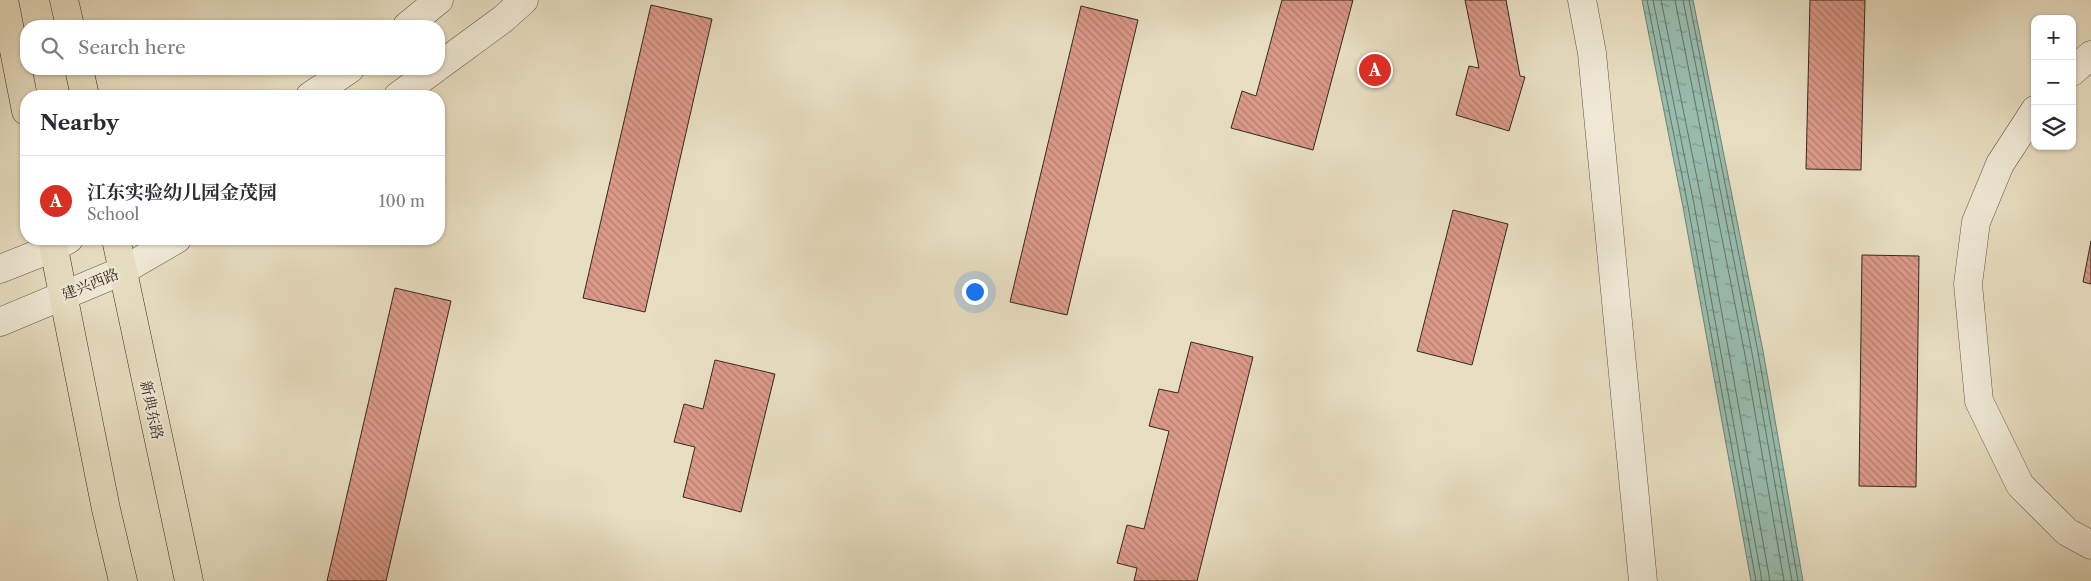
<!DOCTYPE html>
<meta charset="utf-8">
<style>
body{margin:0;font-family:"Libre Caslon Text","Noto Serif SC",serif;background:#f7f7f7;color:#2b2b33}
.controls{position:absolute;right:15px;top:15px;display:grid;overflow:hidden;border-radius:10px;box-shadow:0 1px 4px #0004}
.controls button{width:45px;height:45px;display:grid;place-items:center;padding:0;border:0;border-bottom:1px solid #e1e1e2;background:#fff;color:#2b2b33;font:25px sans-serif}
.you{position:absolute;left:974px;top:291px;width:18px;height:18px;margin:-12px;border:4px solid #fff;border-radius:50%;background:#1a73e8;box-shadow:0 0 0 8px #1a73e833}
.badge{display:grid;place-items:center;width:32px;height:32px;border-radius:50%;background:#d93025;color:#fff;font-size:16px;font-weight:700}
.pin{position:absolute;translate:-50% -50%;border:2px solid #fff;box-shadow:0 1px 5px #0006}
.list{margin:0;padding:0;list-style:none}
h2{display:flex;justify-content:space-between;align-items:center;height:65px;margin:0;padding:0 20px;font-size:21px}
h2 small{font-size:16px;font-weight:400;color:#7c7c81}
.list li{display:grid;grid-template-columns:32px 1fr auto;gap:15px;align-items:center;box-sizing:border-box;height:90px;padding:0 20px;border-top:1px solid #e1e1e2}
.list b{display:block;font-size:19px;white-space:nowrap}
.list p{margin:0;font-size:16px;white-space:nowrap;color:#7c7c81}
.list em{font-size:16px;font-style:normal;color:#7c7c81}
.icon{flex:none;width:28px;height:28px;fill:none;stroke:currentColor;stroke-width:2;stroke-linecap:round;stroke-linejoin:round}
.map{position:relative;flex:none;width:2091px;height:581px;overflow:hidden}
.search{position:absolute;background:#fff;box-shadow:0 1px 4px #0004;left:20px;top:20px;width:425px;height:55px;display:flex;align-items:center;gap:12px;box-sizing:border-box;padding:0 18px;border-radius:20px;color:#7c7c81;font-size:19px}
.panel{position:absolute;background:#fff;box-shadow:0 1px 4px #0004;left:20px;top:90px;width:425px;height:155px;border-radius:20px}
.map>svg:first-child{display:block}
</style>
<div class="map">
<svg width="2091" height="581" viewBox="0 0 2091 581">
<defs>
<pattern id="water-ripples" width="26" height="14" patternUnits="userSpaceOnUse" patternTransform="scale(1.25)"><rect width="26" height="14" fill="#98bdae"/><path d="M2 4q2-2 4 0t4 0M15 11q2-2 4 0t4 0" fill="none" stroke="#7d9a8d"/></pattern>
<pattern id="building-back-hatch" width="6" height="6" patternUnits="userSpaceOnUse" patternTransform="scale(1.25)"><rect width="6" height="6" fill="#db9988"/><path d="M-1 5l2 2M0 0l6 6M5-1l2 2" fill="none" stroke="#b27d6f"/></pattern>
</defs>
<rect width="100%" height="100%" fill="#e8dfc2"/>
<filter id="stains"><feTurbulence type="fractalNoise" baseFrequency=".004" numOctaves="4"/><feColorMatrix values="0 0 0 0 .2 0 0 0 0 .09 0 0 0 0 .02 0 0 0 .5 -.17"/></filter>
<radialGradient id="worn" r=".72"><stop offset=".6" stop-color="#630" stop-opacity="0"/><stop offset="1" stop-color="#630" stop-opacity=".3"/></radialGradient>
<!-- water -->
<path fill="url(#water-ripples)" stroke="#708176" d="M1642 0H1693L1763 351 1803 581H1751L1683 207Z"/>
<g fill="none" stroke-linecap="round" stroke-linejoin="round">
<!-- shore -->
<path stroke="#667268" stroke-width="1" d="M1647 0 1688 206 1756 581
M1653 0 1694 204 1762 581
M1661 0 1702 203 1770 581
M1675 0 1745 355 1784 581
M1683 0 1752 353 1792 581
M1689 0 1758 352 1798 581"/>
</g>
<!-- building -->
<path fill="url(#building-back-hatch)" stroke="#342823" d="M1282 0H1353L1313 150 1231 128 1242 91 1256 96Z
M1465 0H1506L1520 76 1525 77 1509 131 1456 115 1469 66 1479 68Z
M1810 0H1865L1861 170 1806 169Z
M651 5 712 19 645 312 583 298Z
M1081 6 1138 20 1067 315 1010 302Z
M1453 210 1508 224 1472 365 1417 351Z
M2091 241V284L2083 282Z
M1862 255 1919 256 1916 487 1859 486Z
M395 288 451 301 386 581H327Z
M1191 342 1253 357 1197 581H1134L1137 568 1117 563 1127 525 1144 529 1169 431 1149 426 1159 389 1178 393Z
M715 360 775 374 741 512 683 497 695 447 674 442 684 404 703 409Z"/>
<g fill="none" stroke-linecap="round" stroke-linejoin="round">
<!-- minor casing -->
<g stroke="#61564b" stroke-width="29">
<path id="minor" d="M1582 0 1592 53 1643 581
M407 26 439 0
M439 66 503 19 524 0
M2072 72 2091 55
M310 96 350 69
M398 96 435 69
M2035 110 2000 164 1976 222 1968 284 1979 401 2020 485 2067 532 2091 545
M0 269 53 248 69 239
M0 322 122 271 177 239"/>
</g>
<!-- major casing -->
<g stroke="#342823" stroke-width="29">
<path id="major" d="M4 0 26 111
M64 0 70 26
M79 69 85 96
M52 239 106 509 123 581
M116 239 189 581"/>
</g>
<!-- minor -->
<use href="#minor" stroke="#f0ead7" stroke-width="28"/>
<!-- major -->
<use href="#major" stroke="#e8dfc2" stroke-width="28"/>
</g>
<g text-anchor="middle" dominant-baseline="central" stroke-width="4" stroke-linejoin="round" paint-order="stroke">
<!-- street labels -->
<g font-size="15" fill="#342823" stroke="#f0ead7">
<text transform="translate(90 284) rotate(-22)">建兴西路</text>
<text transform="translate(152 410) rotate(78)">新典东路</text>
</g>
</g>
<rect width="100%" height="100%" filter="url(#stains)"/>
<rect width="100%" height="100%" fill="url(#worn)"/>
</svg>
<div class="controls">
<button>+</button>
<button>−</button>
<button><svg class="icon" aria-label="layers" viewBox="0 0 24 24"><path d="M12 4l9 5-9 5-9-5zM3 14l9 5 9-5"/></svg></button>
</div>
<div class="you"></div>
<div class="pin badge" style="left:1375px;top:70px">A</div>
<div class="search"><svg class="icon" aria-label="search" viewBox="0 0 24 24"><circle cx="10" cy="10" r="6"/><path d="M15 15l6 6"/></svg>Search here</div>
<section class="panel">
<h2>Nearby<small></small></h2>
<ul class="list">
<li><span class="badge">A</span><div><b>江东实验幼儿园金茂园</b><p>School</p></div><em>100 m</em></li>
</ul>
</section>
</div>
